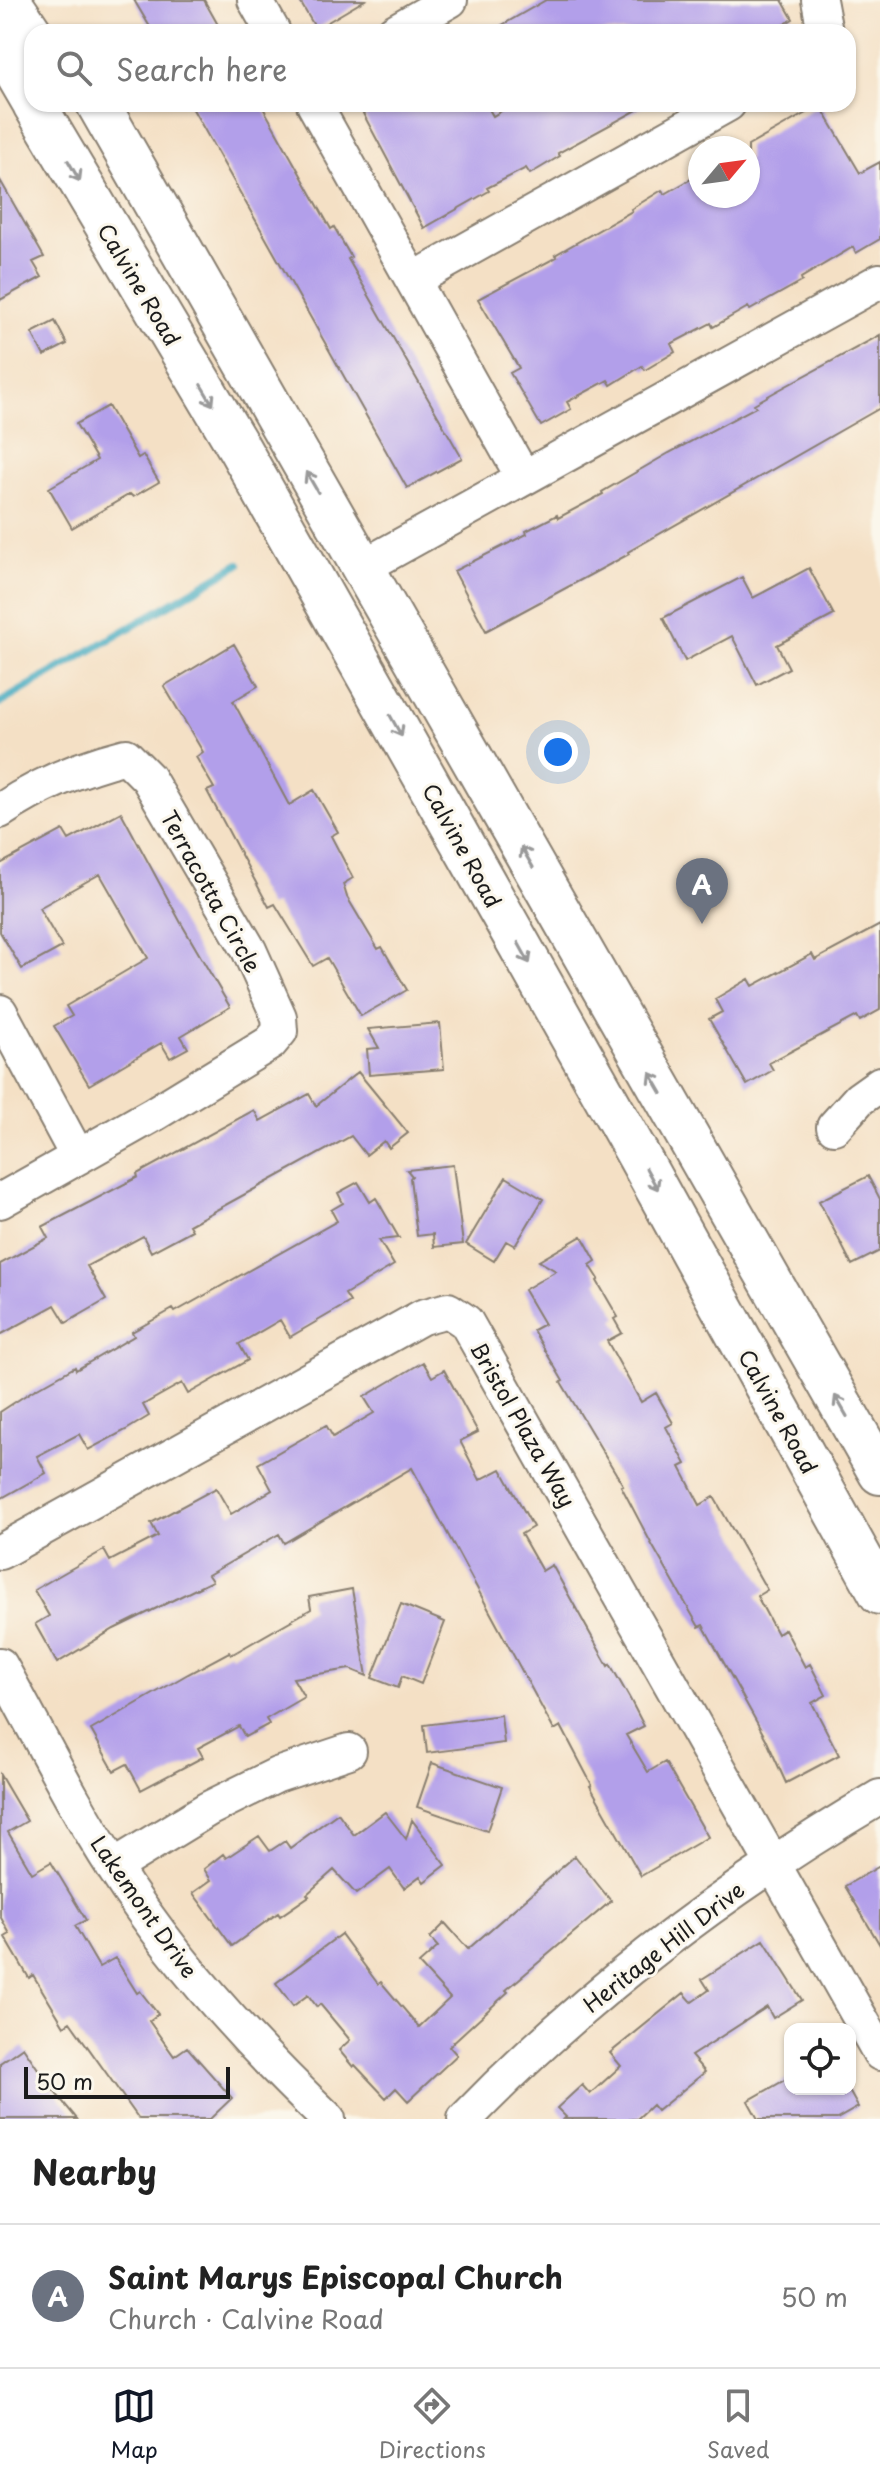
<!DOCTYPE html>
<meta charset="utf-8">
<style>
body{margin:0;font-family:"Playpen Sans",sans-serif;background:#f6f6f6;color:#222}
.controls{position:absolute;right:24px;bottom:24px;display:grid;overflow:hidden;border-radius:16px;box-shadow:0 2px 6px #0004}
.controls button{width:72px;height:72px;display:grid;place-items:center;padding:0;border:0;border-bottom:2px solid #e0e0e0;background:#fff;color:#222;font:40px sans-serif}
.compass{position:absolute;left:688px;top:136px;width:72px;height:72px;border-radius:50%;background:#fff;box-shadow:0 2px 6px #0004;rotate:61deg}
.scale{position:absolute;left:24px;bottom:20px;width:206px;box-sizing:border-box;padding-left:8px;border:4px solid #1c1c1c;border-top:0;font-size:22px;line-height:28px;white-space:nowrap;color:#1c1c1c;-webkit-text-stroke:6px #fbf7ec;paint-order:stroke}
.you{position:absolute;left:558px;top:752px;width:28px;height:28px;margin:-20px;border:6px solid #fff;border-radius:50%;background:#1a73e8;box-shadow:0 0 0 12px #1a73e833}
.badge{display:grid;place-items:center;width:52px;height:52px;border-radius:50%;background:#111827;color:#fff;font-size:26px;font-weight:700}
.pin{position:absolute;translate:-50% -66px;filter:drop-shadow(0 2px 4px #0008)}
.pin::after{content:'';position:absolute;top:42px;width:28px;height:24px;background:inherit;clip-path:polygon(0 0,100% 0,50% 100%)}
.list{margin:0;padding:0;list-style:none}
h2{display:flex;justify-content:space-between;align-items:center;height:104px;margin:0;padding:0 32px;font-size:34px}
h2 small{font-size:26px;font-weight:400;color:#767676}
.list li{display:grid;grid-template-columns:52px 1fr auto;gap:24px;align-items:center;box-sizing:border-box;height:144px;padding:0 32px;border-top:2px solid #e0e0e0}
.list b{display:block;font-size:30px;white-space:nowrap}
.list p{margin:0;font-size:26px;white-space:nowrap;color:#767676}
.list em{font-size:26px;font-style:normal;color:#767676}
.icon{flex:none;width:44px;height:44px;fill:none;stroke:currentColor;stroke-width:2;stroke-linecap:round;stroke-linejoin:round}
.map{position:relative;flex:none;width:880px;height:2119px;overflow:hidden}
.search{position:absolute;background:#fff;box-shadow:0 2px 6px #0004;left:24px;right:24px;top:24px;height:88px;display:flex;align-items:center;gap:20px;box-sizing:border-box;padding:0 28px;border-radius:24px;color:#767676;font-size:30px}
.sheet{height:248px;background:#fff}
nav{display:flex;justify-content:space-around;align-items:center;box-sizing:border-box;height:112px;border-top:2px solid #e0e0e0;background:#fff;font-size:22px;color:#767676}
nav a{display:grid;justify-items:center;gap:4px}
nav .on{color:#111827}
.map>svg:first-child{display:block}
</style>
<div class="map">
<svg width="880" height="2119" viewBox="0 0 880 2119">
<rect width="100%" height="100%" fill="#fbf7ec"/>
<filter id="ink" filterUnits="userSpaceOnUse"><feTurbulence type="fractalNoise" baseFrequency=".0125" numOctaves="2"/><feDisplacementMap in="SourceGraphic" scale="16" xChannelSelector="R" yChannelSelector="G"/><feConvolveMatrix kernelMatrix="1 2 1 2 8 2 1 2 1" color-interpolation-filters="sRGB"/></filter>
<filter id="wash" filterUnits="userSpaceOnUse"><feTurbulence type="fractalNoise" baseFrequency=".006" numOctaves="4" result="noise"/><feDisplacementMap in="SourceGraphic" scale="32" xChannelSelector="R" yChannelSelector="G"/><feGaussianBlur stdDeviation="1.8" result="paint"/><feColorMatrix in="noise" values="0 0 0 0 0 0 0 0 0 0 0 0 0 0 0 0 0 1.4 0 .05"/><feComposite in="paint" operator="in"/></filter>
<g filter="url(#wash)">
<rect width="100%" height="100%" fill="#f4e0c5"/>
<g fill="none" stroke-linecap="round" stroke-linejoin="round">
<!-- stream -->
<path stroke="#3fa9bf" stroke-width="8" d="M0 703 239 564"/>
</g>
<g id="blocks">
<!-- building -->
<path fill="#b29fea" d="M134 0H204L222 32H153Z
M299 0H365L316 29Z
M546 0H782L793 19 771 32H490Z
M190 104H261L331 229 334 227 351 257 348 259 462 458 407 488Z
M358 104H486L493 116 513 104H648L558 153 560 156 530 174 526 168 487 188 489 191 424 228Z
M820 105 860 173 880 162V239L856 253 853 247 801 278 802 281 750 310 748 307 713 327 711 323 671 344 675 352 645 370 642 366 611 385 608 380 567 402 571 409 541 426 510 373 519 368 478 299 557 257 555 255 632 211 631 209 662 190 665 194 700 174V196H748V146Z
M0 180 44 257 33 262 42 277 0 300Z
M55 321 67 344 44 356 32 333Z
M880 335V408L628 552 629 554 486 631 454 571 527 534 526 531 557 515 558 518 603 494 602 492 669 453 756 407 754 404 775 392Z
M108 406 138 458 143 455 159 482 133 497 130 494 72 528 49 488 97 460 76 424Z
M809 568 834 615 777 645 789 668 757 685 732 636 685 661 663 618 742 577 753 598Z
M234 644 258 686 233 701 289 805 314 790 338 832 331 836 353 878 343 884 347 897 378 949 382 947 407 990 361 1016 327 958 313 966 275 904 269 907 207 791 214 788 196 757 203 752 164 686Z
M121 812 181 923 230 1007 181 1036 188 1048 170 1058 161 1043 89 1085 54 1026 72 1016 66 1006 148 958 100 874 39 908 62 947 22 969 0 932V864L63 830 69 840Z
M880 925V1010L860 1021 857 1016 769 1063 773 1070 747 1085 709 1019 722 1012 715 999 749 979 753 986 812 954 815 960Z
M440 1023 444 1069 369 1075 367 1049 379 1048 368 1029Z
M358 1072 408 1133 389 1148 384 1141 366 1155 351 1136 189 1225 192 1230 151 1252 143 1236 87 1266 106 1300 66 1323 55 1305 0 1335V1264L48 1238 42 1227 138 1177 137 1174 254 1110 260 1121 309 1094 316 1106Z
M453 1165 463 1244 434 1247 433 1234 417 1236 410 1178 412 1176 407 1170Z
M868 1176 880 1199V1251L852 1265 819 1201Z
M506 1177 543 1199 515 1246 506 1241 494 1261 466 1244Z
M358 1182 370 1202 376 1198 399 1238 379 1240 394 1265 345 1294 350 1302 290 1337 280 1320 239 1344 248 1360 188 1394 182 1383 143 1405 149 1416 126 1430 88 1450 79 1434 37 1456 46 1473 0 1499V1412L32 1391 75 1367 76 1370 134 1336 132 1332 173 1309 175 1312 337 1221 331 1210 343 1203 338 1193Z
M582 1236 596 1261 590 1265 599 1279 597 1281 618 1317 614 1319 622 1333 607 1341 641 1402 656 1393 673 1423 666 1427 686 1464 680 1467 700 1505 714 1497 767 1590 757 1596 777 1634 785 1629 805 1667 810 1664 826 1695 812 1703 839 1755 786 1783 766 1739 703 1625 699 1627 651 1543 621 1486 623 1485 561 1382 563 1381 533 1330 544 1324 524 1290 556 1271 539 1261Z
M423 1362 432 1377 444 1370 478 1432 460 1441 480 1480 501 1469 533 1527 521 1534 542 1571 552 1565 608 1666 610 1664 630 1699 644 1726 626 1735 648 1772 665 1762 708 1837 641 1876 590 1786 592 1785 561 1726 554 1730 412 1468 284 1543 279 1534 208 1575 212 1581 114 1629 57 1663 35 1624 49 1616 34 1590 104 1550 110 1561 158 1536 151 1523 216 1488 231 1514 272 1490 258 1464 326 1425 333 1437 374 1413 364 1397Z
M352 1589 367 1676 350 1669 293 1678 304 1697 266 1719 269 1724 245 1737 239 1726 198 1748 203 1757 141 1790 127 1764 114 1771 91 1730 188 1674 229 1652 231 1655 311 1609 309 1597Z
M401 1604 445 1622 421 1684 402 1676 398 1688 372 1678Z
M501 1715 504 1743 427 1753 424 1725Z
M432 1763 502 1787 487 1831 417 1807Z
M0 1775 27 1821 8 1832 32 1873 51 1862 86 1920 75 1926 99 1967 115 1958 137 1993 140 1991 158 2014 149 2021 174 2056 187 2047 232 2098 210 2119H139L70 2022 64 2026 33 1975 29 1978 5 1937 10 1934 0 1916Z
M385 1812 406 1839 412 1820 446 1865 424 1882 420 1876 404 1888 390 1869 356 1894 334 1870 307 1894 309 1896 280 1916 278 1913 232 1946 193 1893 211 1880 204 1869 223 1854 226 1858 259 1836 270 1851 285 1841 290 1848 338 1813 354 1835Z
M575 1856 611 1901 506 1990 508 1992 449 2046 457 2055 408 2101 396 2088 386 2098 355 2065 353 2067 339 2050 350 2040 320 2004 317 2007 308 1995 293 2006 276 1983 341 1934 378 1984 381 1982 419 2027 450 1998 419 1964 438 1947 430 1938 445 1923 468 1949Z
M880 1866V1945L845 1886Z
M764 1940 802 2000 773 2018 767 2007 691 2056 705 2072 657 2111 652 2105 637 2119H564L566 2117 557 2108 582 2085 590 2094 621 2066 610 2053 684 1993 692 2002 709 1990 702 1979Z
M23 2047 49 2085 77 2119H0V2063Z
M790 2077V2089H848L858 2107 837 2119H758L748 2101Z"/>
</g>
</g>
<g filter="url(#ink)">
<use href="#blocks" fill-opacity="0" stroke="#887e70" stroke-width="2"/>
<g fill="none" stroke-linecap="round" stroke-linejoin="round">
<!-- minor casing -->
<g stroke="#887e70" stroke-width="38">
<path id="minor" d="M255 0 273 32
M819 0 825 32
M394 32 450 0
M314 104 523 477
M413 280 728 104
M361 568 880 281
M0 811C37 786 82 767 126 756L148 778 249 950 279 1017 280 1031 270 1043 154 1114 0 1201
M0 1012 78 1157
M834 1127 859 1099 880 1084
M0 1552 422 1317 448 1310 466 1322 880 2053
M0 1665C38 1733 72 1803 114 1868 173 1961 248 2043 328 2119
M113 1867 208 1809 277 1775 349 1751
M465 2119C588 1992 727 1887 880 1797"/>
</g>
<!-- major casing -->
<g stroke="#887e70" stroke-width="46">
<path id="major" d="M0 0 16 11 32 35
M0 45 32 100
M34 104 239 448 638 1155 880 1593
M98 104 880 1473"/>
</g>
<!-- minor -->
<use href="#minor" stroke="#fff" stroke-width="34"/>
<!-- major -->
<use href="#major" stroke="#fff" stroke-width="42"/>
</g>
<!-- one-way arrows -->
<defs><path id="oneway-shaft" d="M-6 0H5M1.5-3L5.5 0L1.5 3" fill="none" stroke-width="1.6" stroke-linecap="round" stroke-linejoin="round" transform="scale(2)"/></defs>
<g stroke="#999">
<use href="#oneway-shaft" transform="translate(74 171) rotate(60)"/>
<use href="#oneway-shaft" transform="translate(207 395) rotate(59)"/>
<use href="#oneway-shaft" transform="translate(312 482) rotate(-120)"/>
<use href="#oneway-shaft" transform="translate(396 726) rotate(61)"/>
<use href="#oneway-shaft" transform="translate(527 857) rotate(-120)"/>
<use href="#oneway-shaft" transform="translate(524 953) rotate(61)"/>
<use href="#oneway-shaft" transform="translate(656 1083) rotate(-120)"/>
<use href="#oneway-shaft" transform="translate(652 1179) rotate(61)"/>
<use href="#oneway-shaft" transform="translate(841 1406) rotate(-120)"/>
</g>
</g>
<g text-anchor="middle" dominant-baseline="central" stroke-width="6" stroke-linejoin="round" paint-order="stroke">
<!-- street labels -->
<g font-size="22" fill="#1c1c1c" stroke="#fbf7ec">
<text transform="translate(140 284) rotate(59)">Calvine Road</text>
<text transform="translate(463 845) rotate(61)">Calvine Road</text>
<text transform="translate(212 891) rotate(61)">Terracotta Circle</text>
<text transform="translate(779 1411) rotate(61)">Calvine Road</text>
<text transform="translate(524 1424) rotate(60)">Bristol Plaza Way</text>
<text transform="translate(145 1906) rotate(55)">Lakemont Drive</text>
<text transform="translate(663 1946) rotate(-38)">Heritage Hill Drive</text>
</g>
</g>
</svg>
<div class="controls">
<button><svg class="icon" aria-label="locate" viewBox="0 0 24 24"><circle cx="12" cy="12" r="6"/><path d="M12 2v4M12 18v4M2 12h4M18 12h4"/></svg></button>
</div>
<svg class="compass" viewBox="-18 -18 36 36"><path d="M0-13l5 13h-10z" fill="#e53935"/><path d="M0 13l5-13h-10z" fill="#767676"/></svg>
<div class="scale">50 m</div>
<div class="you"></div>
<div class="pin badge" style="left:702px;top:924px;background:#6b7280">A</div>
<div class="search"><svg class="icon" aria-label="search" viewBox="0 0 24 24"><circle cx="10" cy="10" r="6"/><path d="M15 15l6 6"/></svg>Search here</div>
</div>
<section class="sheet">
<h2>Nearby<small></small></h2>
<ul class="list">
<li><span class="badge" style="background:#6b7280">A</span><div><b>Saint Marys Episcopal Church</b><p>Church · Calvine Road</p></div><em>50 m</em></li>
</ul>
</section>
<nav>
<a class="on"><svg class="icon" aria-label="map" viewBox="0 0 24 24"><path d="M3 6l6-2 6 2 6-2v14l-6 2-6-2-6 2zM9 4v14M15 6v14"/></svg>Map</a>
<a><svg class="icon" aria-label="directions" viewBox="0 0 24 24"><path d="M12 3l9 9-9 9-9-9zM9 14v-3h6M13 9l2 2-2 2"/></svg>Directions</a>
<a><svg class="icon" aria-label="saved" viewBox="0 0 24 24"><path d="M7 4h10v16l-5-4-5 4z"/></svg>Saved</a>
</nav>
